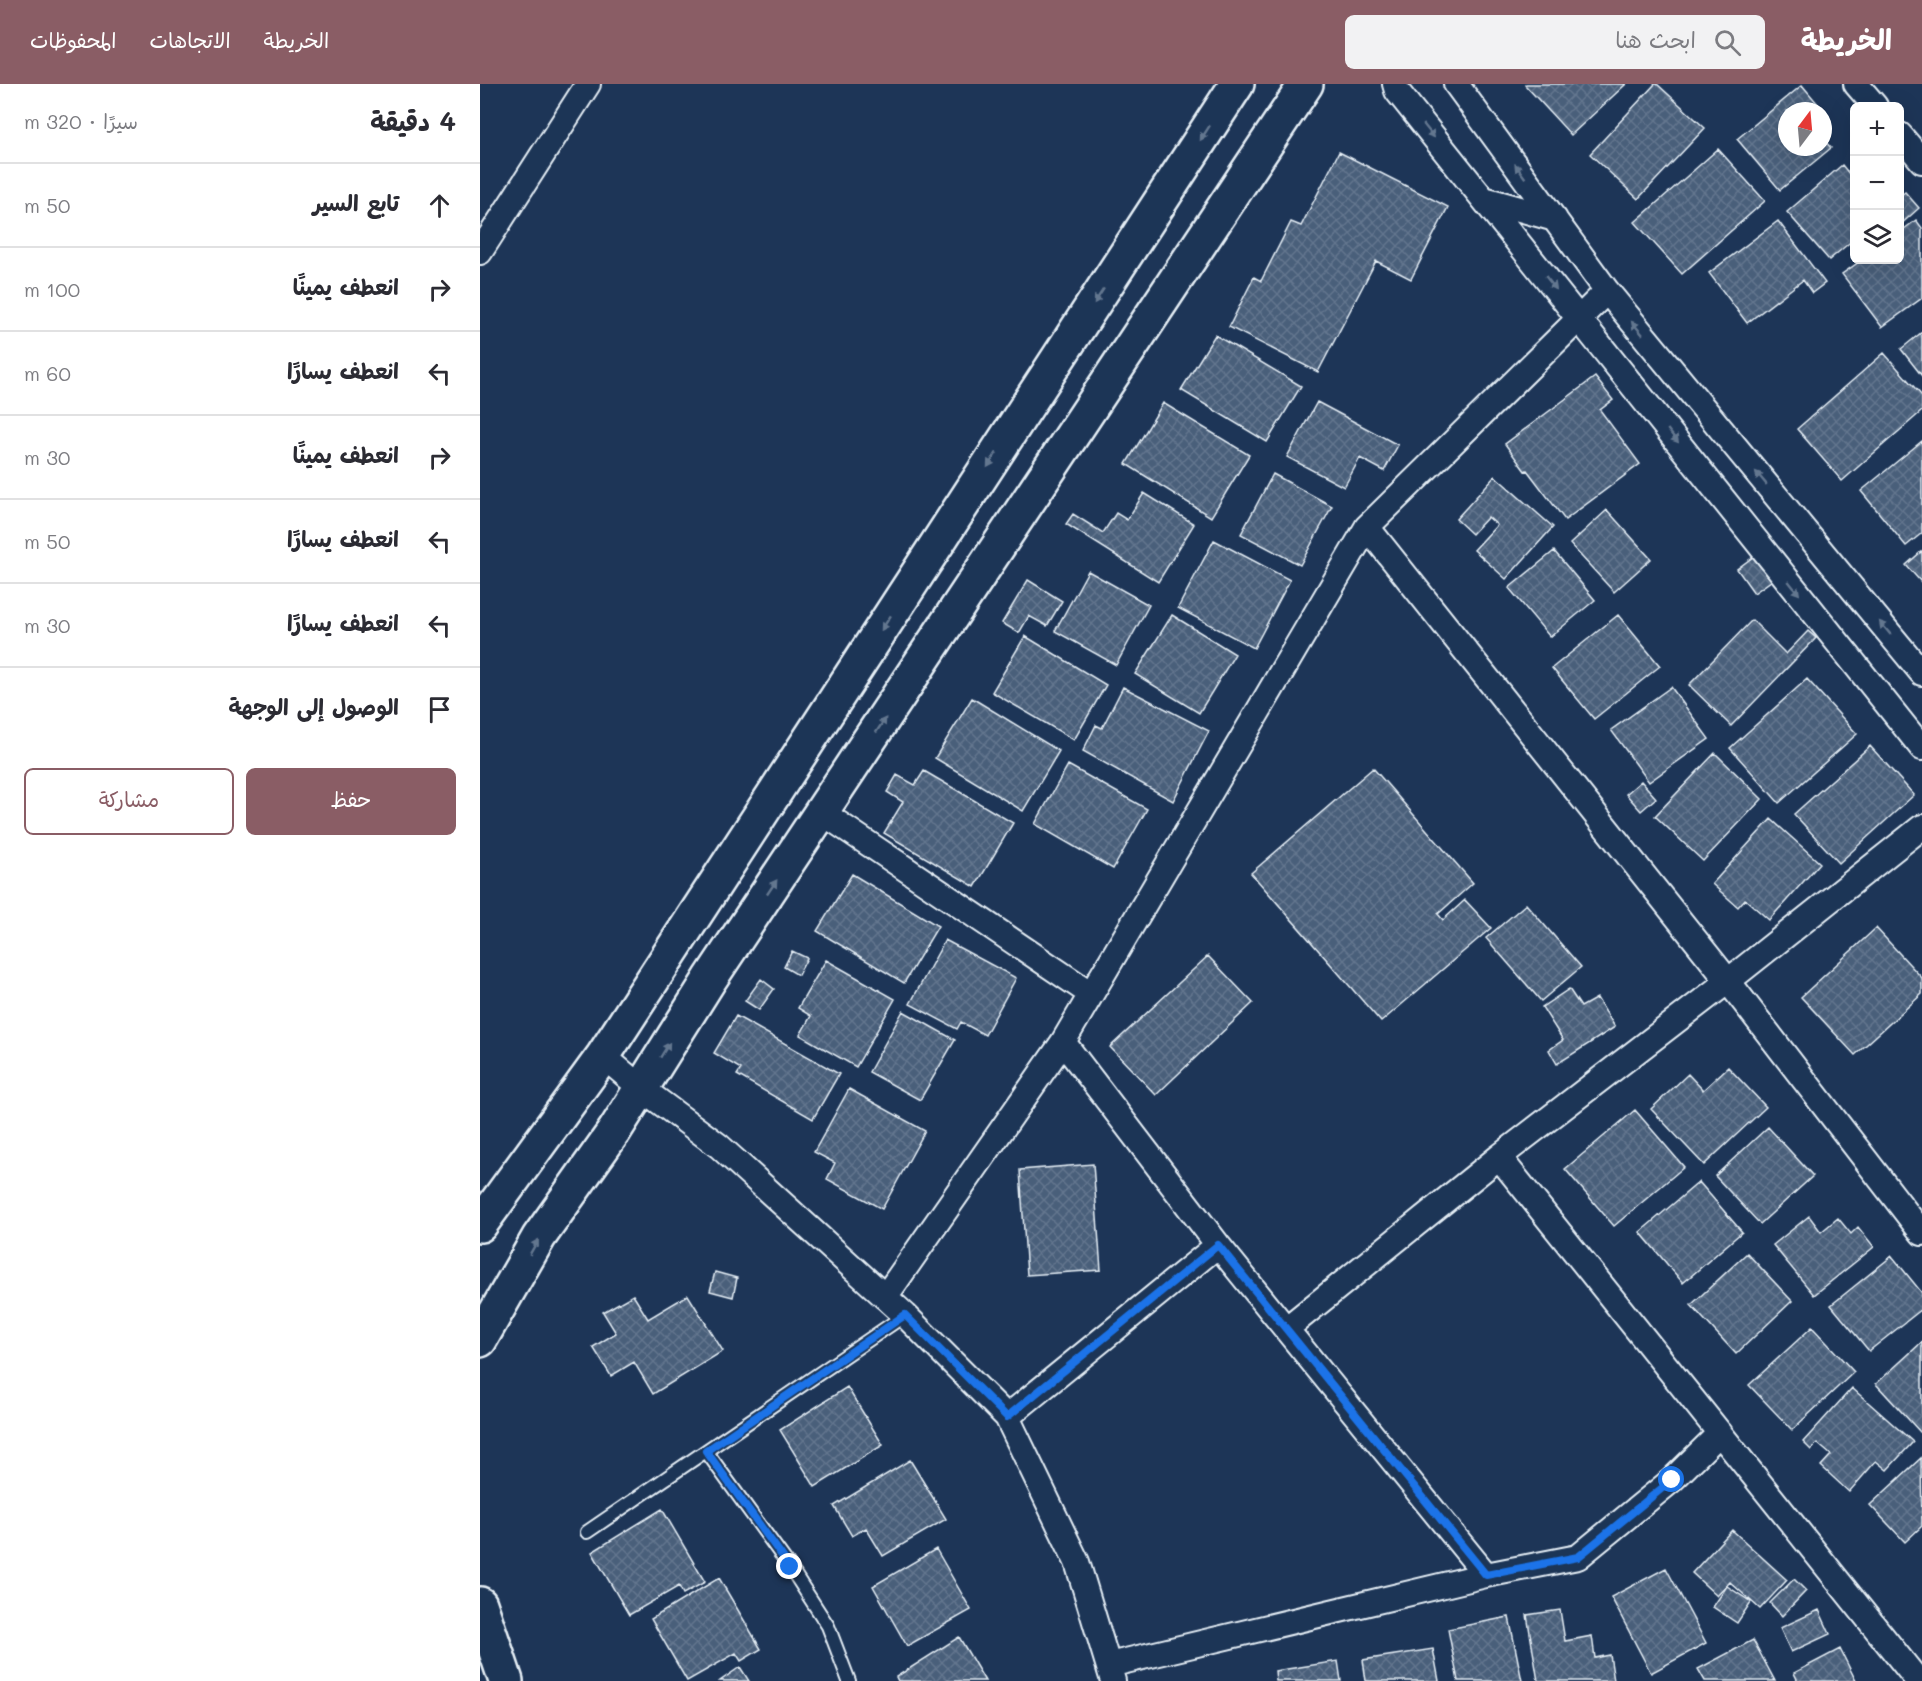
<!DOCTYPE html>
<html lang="ar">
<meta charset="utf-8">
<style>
body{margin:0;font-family:Mali,"Playpen Sans Arabic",sans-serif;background:#f2f2f3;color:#2b2b33;direction:rtl}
.controls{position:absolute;right:18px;top:18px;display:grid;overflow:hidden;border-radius:9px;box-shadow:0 6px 24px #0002}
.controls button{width:54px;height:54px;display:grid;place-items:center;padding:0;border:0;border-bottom:2px solid #e1e1e2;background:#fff;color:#2b2b33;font:30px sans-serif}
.compass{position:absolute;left:1298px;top:18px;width:54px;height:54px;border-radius:50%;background:#fff;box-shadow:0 6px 24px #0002;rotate:16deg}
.stop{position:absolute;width:18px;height:18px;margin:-14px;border:4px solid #1a73e8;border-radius:50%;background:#fff}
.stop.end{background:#1a73e8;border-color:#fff;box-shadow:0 2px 6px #0008}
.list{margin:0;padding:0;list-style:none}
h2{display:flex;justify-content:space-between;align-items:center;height:78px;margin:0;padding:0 24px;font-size:26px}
h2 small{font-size:20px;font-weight:400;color:#7c7c81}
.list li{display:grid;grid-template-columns:39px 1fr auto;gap:18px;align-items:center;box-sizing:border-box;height:84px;padding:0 24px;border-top:2px solid #e1e1e2}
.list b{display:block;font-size:22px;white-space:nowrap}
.list em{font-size:20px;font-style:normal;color:#7c7c81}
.actions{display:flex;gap:12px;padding:18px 24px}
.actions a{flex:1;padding:14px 0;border:2px solid #8a5d65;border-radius:9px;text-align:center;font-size:21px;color:#8a5d65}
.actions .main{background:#8a5d65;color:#fff}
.icon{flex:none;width:33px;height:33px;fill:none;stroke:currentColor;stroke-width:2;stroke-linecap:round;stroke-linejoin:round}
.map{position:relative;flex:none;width:1442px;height:1597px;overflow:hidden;direction:ltr}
header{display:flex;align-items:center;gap:36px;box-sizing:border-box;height:84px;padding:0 30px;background:#8a5d65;color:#fff}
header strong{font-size:28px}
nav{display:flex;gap:33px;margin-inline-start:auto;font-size:21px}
.search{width:420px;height:54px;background:#f2f2f3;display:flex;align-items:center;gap:15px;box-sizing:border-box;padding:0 21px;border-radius:9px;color:#7c7c81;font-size:22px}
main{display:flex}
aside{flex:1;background:#fff}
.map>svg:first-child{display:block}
</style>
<header>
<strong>الخريطة</strong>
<div class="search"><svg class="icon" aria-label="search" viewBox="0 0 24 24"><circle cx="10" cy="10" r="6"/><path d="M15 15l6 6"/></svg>ابحث هنا</div>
<nav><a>الخريطة</a><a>الاتجاهات</a><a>المحفوظات</a></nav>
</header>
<main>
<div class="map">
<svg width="1442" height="1597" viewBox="0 0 1442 1597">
<defs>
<pattern id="building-cross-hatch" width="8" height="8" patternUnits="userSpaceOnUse" patternTransform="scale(1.5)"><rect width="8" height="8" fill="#495e7a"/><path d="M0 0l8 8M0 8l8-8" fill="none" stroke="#63768e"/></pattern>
</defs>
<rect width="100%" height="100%" fill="#1d3557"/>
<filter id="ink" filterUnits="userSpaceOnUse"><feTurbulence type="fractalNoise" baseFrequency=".0167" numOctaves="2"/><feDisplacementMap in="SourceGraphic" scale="12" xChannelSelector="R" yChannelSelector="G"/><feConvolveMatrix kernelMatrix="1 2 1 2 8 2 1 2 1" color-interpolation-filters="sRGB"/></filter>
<g filter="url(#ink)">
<!-- building -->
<path fill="url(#building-cross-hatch)" stroke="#e8f1f8" stroke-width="1.5" d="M1046 0H1146L1091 51 1045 1Z
M1175 0H1177L1225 44 1158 115 1110 70Z
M1322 1 1343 26 1307 27V63H1343V55L1351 64 1300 106 1257 55Z
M1238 65 1285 117 1202 190 1155 138Z
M859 68 968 123 931 195 896 177 838 288 749 243 774 193 781 197 811 138 821 142Z
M1362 81 1374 96V155L1349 176 1307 128Z
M1425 108 1439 124 1420 141V112Z
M1436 136 1442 144V214L1402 243 1362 190 1382 176H1420V148Z
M1298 137 1345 199 1332 209 1323 196 1267 239 1229 189Z
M1442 248V292L1421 265Z
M735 251 821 302 787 358 701 306Z
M1404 269 1442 312V327L1362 397 1317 345Z
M1115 293 1133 316 1120 326 1160 380 1085 436 1047 386 1045 387 1025 360Z
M837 318 918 361 904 387 880 374 864 403 807 373Z
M683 319 769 371 731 433 646 380Z
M1442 357V449L1426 462 1381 407Z
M793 390 852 422 820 481 761 450Z
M1015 392 1073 443 1026 495 994 466 1017 441 1008 433 992 450 976 435Z
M664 409 714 440 678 498 586 440 593 430 623 449 636 429 647 436Z
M1127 426 1171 475 1134 508 1090 460Z
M734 456 810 496 774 564 698 524Z
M1074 467 1115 516 1070 553 1029 504Z
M1442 467V499L1426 481Z
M1277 470 1295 494 1274 509 1257 485Z
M608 487 669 521 636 581 575 547Z
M548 496 582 517 567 542 549 532 539 549 522 539Z
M692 531 755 570 719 629 655 590Z
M1138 531 1180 582 1114 635 1072 584Z
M1272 536 1306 570 1328 547 1336 554 1251 642 1209 601Z
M545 552 626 601 594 656 512 608Z
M1327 595 1377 650 1299 719 1250 664Z
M643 603 729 647 693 717 603 667 616 641 622 644Z
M1191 603 1229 655 1169 698 1131 646Z
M492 614 579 667 543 727 455 674Z
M1390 662 1434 711 1359 779 1314 730Z
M1235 669 1282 715 1223 777 1175 732Z
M588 681 667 725 633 785 555 740Z
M893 684 993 799 958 830 963 836 985 816 1011 844 901 938 771 789Z
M444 687 533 739 495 803 404 749 423 718 407 708 417 691 435 701Z
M1161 697 1176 714 1161 727 1146 710Z
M1291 735 1340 779 1289 836 1265 815 1258 823 1232 800Z
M372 790 458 842 424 899 337 847Z
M1046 820 1101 883 1061 917 1006 854Z
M1396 844 1442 894V910L1375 971 1321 913Z
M465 856 536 894 505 951 481 938 477 945 430 920Z
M312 867 327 874 318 891 304 883Z
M728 872 773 919 676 1011 630 963Z
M346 876 415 915 376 983 320 951 331 932 318 924Z
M281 895 294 905 279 926 265 917Z
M1089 905 1101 923 1117 914 1135 943 1077 980 1069 966 1083 956 1062 923Z
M423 927 475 956 440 1016 389 988Z
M256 932 359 990 333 1035 257 991 261 985 234 969Z
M1248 983 1286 1023 1224 1081 1171 1025 1208 990 1223 1006Z
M369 1005 445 1047 402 1125 347 1095 355 1079 334 1068Z
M1155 1026 1204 1083 1134 1142 1085 1085Z
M1288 1043 1333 1092 1280 1140 1235 1092Z
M613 1080 621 1186 547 1191 540 1086Z
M1219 1098 1262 1148 1203 1199 1160 1148Z
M1329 1132 1341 1148 1358 1134 1371 1150 1378 1143 1394 1163 1334 1211 1293 1161Z
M1267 1169 1312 1217 1256 1270 1211 1221Z
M1412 1172 1442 1209V1225L1389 1267 1351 1221Z
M235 1188 257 1194 253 1213 230 1207Z
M153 1211 168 1235 208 1211 243 1267 173 1310 154 1278 131 1292 113 1263 136 1249 123 1228Z
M1332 1243 1374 1288 1312 1346 1269 1301Z
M1442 1258V1350L1396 1300Z
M367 1303 403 1361 335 1403 300 1346Z
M1372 1304 1433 1358 1407 1386 1396 1377 1369 1408 1341 1382 1351 1371 1337 1359 1331 1366 1323 1358Z
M1441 1374 1442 1442 1425 1458 1390 1421Z
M430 1376 466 1435 403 1472 386 1444 372 1452 354 1422Z
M182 1425 225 1498 203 1510 199 1502 149 1531 112 1468Z
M1252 1446 1307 1496 1280 1525 1250 1498 1237 1512 1212 1489Z
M456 1465 491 1526 427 1562 393 1502Z
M1186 1484 1226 1559 1171 1589 1131 1513Z
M239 1494 281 1565 261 1577 256 1569 207 1597 171 1535Z
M1314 1495 1326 1507 1302 1532 1290 1519Z
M1247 1502 1271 1518 1257 1539 1233 1523Z
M1080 1526 1085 1557 1112 1552 1115 1574 1130 1571 1134 1597H1058L1047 1531Z
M1339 1526 1350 1550 1311 1568 1300 1544Z
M1029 1533 1042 1597H978L968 1545Z
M479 1553 505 1597H418L416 1593Z
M1273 1556 1295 1597H1225L1218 1585Z
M953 1565 959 1597H886L883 1576Z
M1360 1565 1376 1597H1318L1314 1589Z
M858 1577 861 1597H796L795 1587Z
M260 1583 269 1597H240Z"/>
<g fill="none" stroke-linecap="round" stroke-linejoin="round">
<!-- lane casing -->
<g stroke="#e8f1f8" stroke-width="16">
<path id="lane" d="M226 1367 310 1483 348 1542 369 1597
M107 1448 425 1231"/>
</g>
<!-- street casing -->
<g stroke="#e8f1f8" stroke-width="28">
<path id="street" d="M915 0 917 7 1442 664
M976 0 1127 207 1442 589
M1376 0 1395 22
M1420 51 1442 77
M1004 115 1075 135
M0 168 108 0
M887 443 1248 897 1442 1149
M343 729 611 910
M583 958 738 1161 806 1245
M123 972 161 1004 239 1062 425 1231 527 1333 597 1478 633 1597
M1019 1073 806 1245 1006 1491 1098 1473 1192 1396 1240 1349
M405 1213 583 958 887 443 1127 207
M527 1333 738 1161
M629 1581 1006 1491
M1438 1597 1019 1073 1248 897 1442 743"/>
</g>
<!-- secondary casing -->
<g stroke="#e8f1f8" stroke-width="38">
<path id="secondary" d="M0 1141 123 972 757 0
M0 1256 59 1153 135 1046 230 895 826 0"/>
</g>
<!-- primary casing -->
<g stroke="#e8f1f8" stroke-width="38">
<path id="primary" d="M0 1520 26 1597"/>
</g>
<!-- lane -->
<use href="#lane" stroke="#1d3557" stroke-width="12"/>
<!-- street -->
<use href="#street" stroke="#1d3557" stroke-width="24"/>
<!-- secondary -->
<use href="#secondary" stroke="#1d3557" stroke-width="33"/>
<!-- primary -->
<use href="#primary" stroke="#1d3557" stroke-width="33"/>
</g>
<!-- one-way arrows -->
<defs><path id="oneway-solid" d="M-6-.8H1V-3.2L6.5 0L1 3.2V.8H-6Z" transform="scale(1.5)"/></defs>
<g fill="#64778f">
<use href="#oneway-solid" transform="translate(949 47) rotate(51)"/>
<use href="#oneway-solid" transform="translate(725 49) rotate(123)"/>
<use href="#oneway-solid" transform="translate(1040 87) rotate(-126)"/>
<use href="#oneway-solid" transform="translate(1071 199) rotate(51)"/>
<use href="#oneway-solid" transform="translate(619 212) rotate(123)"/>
<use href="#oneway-solid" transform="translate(1157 244) rotate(-130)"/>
<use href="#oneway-solid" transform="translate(1193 352) rotate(51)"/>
<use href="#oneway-solid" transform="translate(512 376) rotate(123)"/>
<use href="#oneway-solid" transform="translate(1281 394) rotate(-130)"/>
<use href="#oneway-solid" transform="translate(1314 504) rotate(51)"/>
<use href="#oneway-solid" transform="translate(406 539) rotate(123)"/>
<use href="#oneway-solid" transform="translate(1405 544) rotate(-130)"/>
<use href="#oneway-solid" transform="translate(401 641) rotate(-56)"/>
<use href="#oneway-solid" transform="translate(292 803) rotate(-56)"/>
<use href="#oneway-solid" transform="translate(185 966) rotate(-58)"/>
<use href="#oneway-solid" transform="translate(54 1163) rotate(-60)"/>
</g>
</g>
<g fill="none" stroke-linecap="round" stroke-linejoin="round" filter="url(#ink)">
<!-- route -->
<path stroke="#1a73e8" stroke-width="8" d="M310 1483 226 1367 425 1231 527 1333 738 1161 1006 1491 1098 1473 1192 1396"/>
</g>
</svg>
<div class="controls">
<button>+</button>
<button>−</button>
<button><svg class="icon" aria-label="layers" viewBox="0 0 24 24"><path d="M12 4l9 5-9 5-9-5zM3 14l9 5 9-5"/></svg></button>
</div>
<svg class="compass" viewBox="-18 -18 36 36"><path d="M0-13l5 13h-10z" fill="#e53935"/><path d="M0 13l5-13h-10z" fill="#7c7c81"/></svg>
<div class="stop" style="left:1192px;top:1396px"></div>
<div class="stop end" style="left:310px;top:1483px"></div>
</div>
<aside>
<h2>4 دقيقة<small>سيرًا · 320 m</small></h2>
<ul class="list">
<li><svg class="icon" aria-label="ahead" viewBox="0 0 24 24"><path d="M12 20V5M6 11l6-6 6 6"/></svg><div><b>تابع السير</b></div><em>50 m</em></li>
<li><svg class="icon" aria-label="right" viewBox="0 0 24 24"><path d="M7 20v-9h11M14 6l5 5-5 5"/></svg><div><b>انعطف يمينًا</b></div><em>100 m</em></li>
<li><svg class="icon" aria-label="left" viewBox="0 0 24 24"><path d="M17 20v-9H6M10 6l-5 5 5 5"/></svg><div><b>انعطف يسارًا</b></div><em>60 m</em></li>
<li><svg class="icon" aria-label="right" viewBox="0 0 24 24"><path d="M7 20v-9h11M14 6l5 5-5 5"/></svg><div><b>انعطف يمينًا</b></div><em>30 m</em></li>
<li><svg class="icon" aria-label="left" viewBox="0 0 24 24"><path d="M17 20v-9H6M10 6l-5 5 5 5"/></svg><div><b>انعطف يسارًا</b></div><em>50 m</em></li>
<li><svg class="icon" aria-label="left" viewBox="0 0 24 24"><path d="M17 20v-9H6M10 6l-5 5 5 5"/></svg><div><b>انعطف يسارًا</b></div><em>30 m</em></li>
<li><svg class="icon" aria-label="arrive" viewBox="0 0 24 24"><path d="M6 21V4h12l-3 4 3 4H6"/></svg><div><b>الوصول إلى الوجهة</b></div></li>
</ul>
<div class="actions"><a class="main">حفظ</a><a>مشاركة</a></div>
</aside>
</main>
